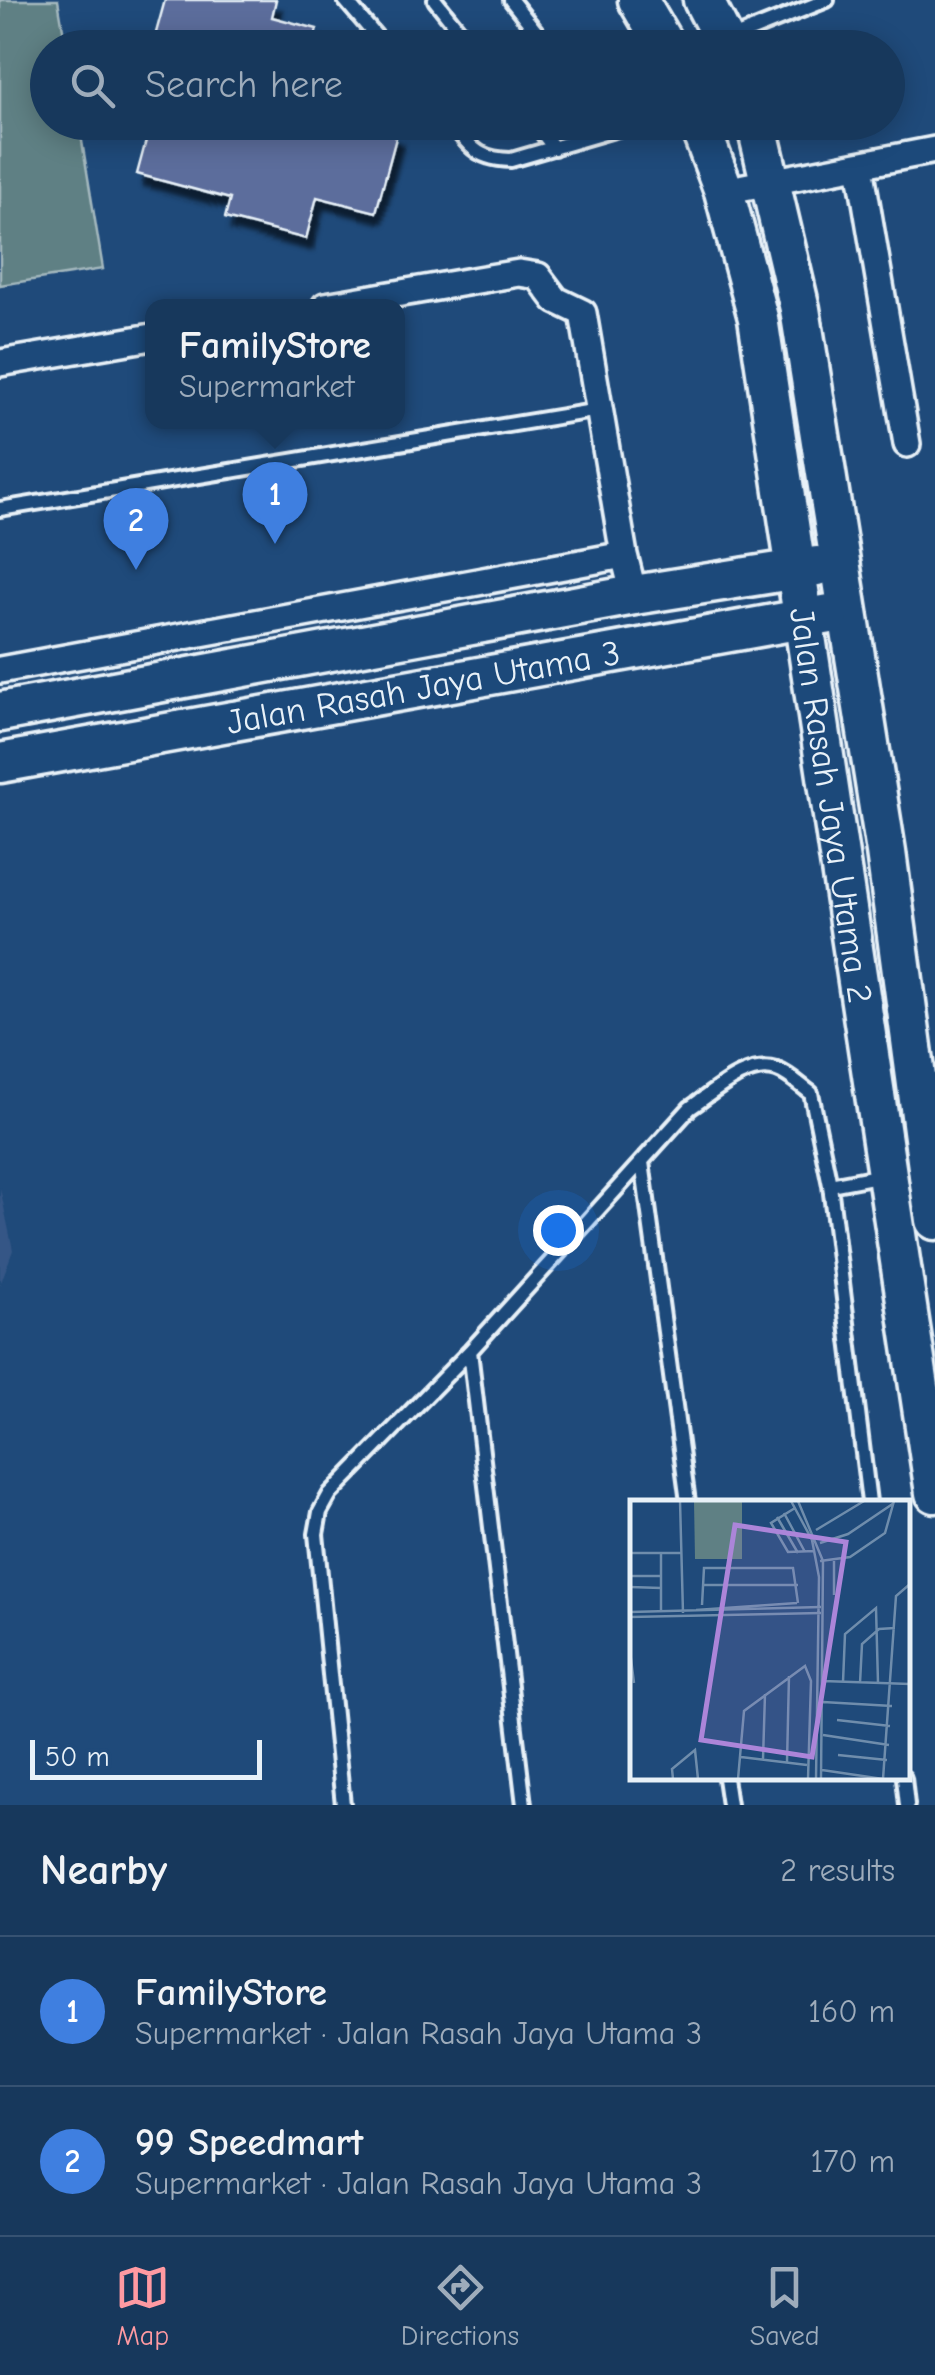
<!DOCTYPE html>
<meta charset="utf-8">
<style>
body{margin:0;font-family:"Comic Neue",sans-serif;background:#244365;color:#f1f3f6}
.scale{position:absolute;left:30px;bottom:25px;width:232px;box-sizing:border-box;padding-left:10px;border:5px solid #e8f1f8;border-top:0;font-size:28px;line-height:35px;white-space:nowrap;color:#e8f1f8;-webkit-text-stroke:8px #1f4a7a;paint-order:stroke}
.you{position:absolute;left:558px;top:1230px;width:35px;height:35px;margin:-25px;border:8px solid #fff;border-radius:50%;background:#1a73e8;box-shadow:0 0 0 15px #1a73e833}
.badge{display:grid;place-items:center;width:65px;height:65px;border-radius:50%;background:#ff9aa2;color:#fff;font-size:32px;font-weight:700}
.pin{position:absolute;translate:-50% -82px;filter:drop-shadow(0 2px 5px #0008)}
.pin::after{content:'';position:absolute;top:52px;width:35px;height:30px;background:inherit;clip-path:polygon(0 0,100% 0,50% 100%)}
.popup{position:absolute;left:145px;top:299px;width:260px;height:130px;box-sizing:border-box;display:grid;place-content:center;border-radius:20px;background:#17385c;filter:drop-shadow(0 2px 8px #0005);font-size:32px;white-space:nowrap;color:#9eacbb}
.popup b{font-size:38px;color:#f1f3f6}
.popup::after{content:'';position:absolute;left:50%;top:100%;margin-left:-20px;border:20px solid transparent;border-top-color:#17385c}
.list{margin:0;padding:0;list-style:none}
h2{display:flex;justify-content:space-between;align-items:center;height:130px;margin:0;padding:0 40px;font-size:42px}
h2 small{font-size:32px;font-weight:400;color:#9eacbb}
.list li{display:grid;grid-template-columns:65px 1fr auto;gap:30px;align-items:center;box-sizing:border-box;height:150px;padding:0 40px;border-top:2px solid #365272}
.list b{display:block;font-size:38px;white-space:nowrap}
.list p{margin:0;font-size:32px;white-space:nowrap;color:#9eacbb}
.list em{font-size:32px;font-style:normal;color:#9eacbb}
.icon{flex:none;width:55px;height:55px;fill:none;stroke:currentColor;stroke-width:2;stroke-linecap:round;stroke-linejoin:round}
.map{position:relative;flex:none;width:935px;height:1805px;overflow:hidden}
.search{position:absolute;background:#17385c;box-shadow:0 5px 25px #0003;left:30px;right:30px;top:30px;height:110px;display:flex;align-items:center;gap:25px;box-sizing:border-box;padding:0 35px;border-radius:55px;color:#9eacbb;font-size:38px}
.sheet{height:430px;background:#17385c}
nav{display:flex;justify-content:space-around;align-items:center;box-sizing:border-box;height:140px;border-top:2px solid #365272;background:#17385c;font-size:28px;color:#9eacbb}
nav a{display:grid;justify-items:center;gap:5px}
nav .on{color:#ff9aa2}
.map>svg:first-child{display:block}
</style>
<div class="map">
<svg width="935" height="1805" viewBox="0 0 935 1805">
<defs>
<filter id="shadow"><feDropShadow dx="6" dy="11" stdDeviation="2.5" flood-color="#0009"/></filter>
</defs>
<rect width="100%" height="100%" fill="#1f4a7a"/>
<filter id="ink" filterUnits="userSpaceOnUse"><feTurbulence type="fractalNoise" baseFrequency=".01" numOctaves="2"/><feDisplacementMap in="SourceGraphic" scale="20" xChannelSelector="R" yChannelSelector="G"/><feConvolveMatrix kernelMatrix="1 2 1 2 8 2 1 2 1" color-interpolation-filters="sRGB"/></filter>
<g filter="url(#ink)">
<!-- built -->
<path fill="#355786" d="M0 1188 13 1250 0 1285Z"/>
<!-- green -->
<path fill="#5f8084" stroke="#a4b8be" stroke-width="2.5" d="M0 0H58L66 47 48 48V122L79 123 103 269 0 285Z"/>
<!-- building -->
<path fill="#5c6d9c" stroke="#e8f1f8" stroke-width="2.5" filter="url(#shadow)" d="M165 0H276L272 17 317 29 312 48H147L149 39 154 40Z
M151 122H356L397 134 376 212 317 197 306 239 225 218 230 199 137 174Z"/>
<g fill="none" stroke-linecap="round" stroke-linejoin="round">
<!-- lane casing -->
<g stroke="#e8f1f8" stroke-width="20">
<path id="lane" d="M345 0 386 48
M435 0 473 48
M511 0 549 48
M727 40 827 0
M450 122C471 147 476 159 511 160L642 122
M534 122 554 148
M0 509 599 410
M642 1162 688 1502
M830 1185 883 1175
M470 1351 524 1805
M725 1778 729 1805
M904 1778 907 1805
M343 1805 316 1534 320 1512 330 1494 470 1351 690 1108C713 1093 747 1060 777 1070 789 1074 801 1086 811 1093L830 1185 869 1502"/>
</g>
<!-- street casing -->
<g stroke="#e8f1f8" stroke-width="32">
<path id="street" d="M860 166 907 444
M724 191 935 150
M325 306 519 273 538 276 556 300 583 313 624 555
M0 363 152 337
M0 670 624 555 634 595"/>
</g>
<!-- secondary casing -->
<g stroke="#e8f1f8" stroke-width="45">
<g id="secondary">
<path d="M638 0 666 48"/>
<path d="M703 0 728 48"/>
<path id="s1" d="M698 122 724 191 758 318 935 1493"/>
<path d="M756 122 800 309 886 852 935 1220"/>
<path d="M0 712 634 595 817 566"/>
<path id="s2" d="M0 763 830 614"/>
</g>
</g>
<!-- lane -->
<use href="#lane" stroke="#1f4a7a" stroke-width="12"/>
<!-- street -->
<use href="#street" stroke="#1f4a7a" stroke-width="25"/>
<!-- secondary -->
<use href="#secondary" stroke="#1f4a7a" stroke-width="38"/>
</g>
</g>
<g text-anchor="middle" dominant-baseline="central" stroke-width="8" stroke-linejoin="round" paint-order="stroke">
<!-- street labels -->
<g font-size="35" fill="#e8f1f8" stroke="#1f4a7a">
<text stroke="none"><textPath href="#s2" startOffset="430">Jalan Rasah Jaya Utama 3</textPath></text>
<text stroke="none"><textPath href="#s1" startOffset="698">Jalan Rasah Jaya Utama 2</textPath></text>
</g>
</g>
<!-- overview -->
<g transform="translate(630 1500)">
<rect width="280" height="280" fill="#1f4a7a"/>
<path d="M64 1H112V59H65Z" fill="#5f8084"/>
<path fill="none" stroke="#6f8dac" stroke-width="2.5" d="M50 1 53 113M161 1 182 40 189 77 186 279M168 1 193 61 191 279M165 8 141 23 158 52 185 51M154 13 175 52M147 17 168 53M186 30 234 1M190 43 218 34 264 3M0 53H51M31 53V110M190 61 220 57 255 33 264 1M204 61V95M0 76H31M72 85H168M0 87 31 88M72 105 74 68H163L168 103M66 110 167 103M0 112 191 107M0 117 191 113M0 151 4 183M193 181 280 184M213 182 215 134 246 108 248 183M230 183 232 144 249 129 265 128M193 202 262 206M207 220 260 226M193 235 259 245M208 255 257 260M111 257 177 265M133 259 135 194M157 262 159 176M192 270 253 279M43 279 42 269 65 250 68 279M108 279 114 211 175 166 181 181 178 279M253 279 266 96 280 84"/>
<path fill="#ac85d9" fill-opacity="0.15" stroke="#ac85d9" stroke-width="5" d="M105 25 216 42 182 257 71 240Z"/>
<rect width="280" height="280" fill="none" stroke="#e8f1f8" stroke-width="5"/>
</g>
</svg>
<div class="scale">50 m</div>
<div class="you"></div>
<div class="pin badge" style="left:275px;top:544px;background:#3f7fe0">1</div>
<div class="popup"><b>FamilyStore</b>Supermarket</div>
<div class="pin badge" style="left:136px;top:570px;background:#3f7fe0">2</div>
<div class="search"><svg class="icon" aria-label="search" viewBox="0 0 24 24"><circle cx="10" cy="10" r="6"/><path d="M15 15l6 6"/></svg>Search here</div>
</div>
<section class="sheet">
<h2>Nearby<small>2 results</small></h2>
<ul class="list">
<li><span class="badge" style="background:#3f7fe0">1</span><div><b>FamilyStore</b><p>Supermarket · Jalan Rasah Jaya Utama 3</p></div><em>160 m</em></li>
<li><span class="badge" style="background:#3f7fe0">2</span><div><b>99 Speedmart</b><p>Supermarket · Jalan Rasah Jaya Utama 3</p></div><em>170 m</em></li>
</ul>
</section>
<nav>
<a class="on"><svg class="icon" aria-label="map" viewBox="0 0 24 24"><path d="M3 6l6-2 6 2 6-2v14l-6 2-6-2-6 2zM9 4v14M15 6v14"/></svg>Map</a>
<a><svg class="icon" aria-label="directions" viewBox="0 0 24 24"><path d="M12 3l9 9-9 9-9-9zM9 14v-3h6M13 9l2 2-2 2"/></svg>Directions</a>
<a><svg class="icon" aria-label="saved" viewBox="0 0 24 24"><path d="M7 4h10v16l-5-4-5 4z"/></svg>Saved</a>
</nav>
